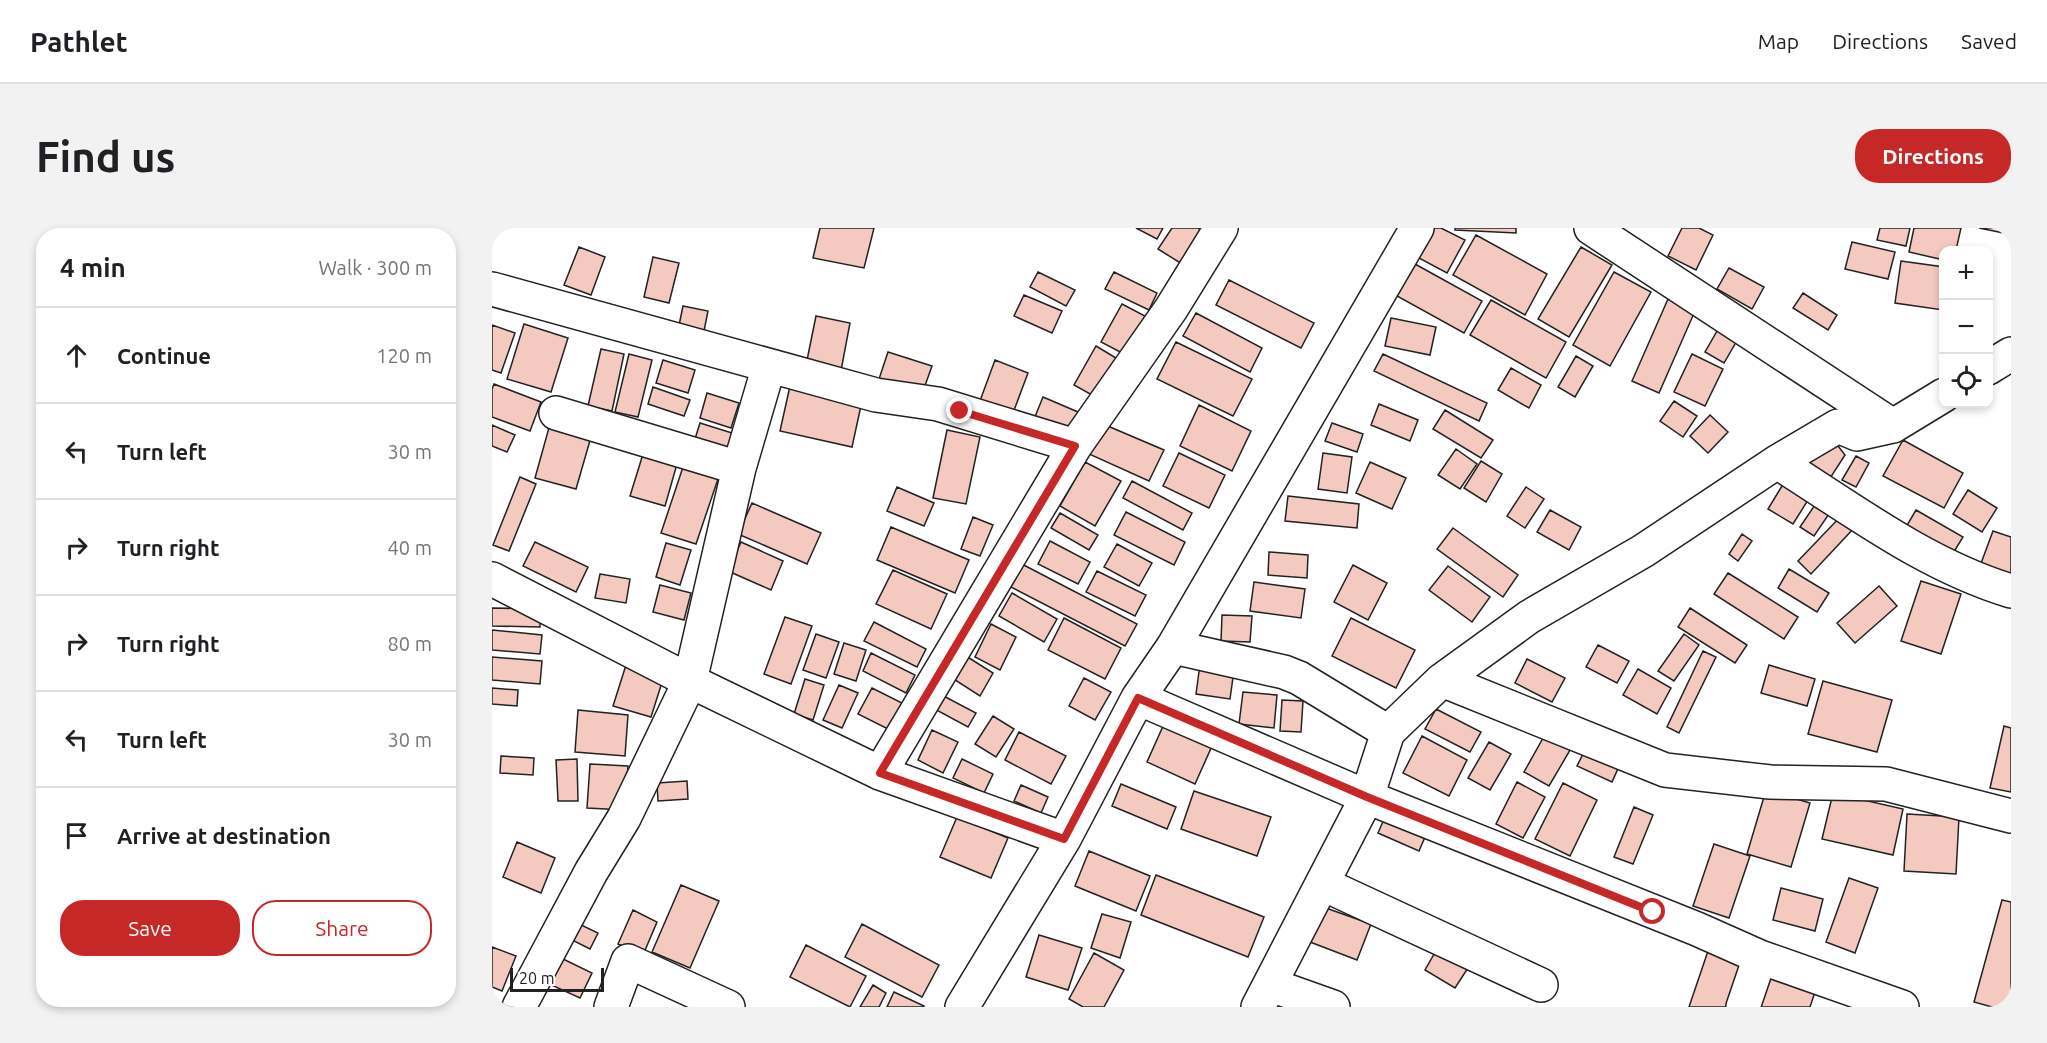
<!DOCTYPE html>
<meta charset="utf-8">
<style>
body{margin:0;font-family:Ubuntu,sans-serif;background:#f2f2f2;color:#202124}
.controls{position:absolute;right:18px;top:18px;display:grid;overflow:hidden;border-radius:12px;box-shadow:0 3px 9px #0003}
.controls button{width:54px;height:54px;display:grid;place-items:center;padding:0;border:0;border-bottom:2px solid #e0e0e0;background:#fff;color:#202124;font:30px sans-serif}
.scale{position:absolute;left:18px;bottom:15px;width:94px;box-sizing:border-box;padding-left:6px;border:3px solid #222;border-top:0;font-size:16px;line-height:21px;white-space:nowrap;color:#222;-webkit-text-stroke:4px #fff;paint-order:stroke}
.stop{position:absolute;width:18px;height:18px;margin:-14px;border:4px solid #c62828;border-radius:50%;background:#fff}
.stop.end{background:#c62828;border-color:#fff;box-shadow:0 2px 6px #0008}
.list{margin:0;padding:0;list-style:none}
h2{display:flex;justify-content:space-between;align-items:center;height:78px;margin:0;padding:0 24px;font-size:26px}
h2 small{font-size:20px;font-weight:400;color:#757577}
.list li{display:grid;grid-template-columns:39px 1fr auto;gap:18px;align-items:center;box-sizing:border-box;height:96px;padding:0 24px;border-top:2px solid #e0e0e0}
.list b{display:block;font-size:22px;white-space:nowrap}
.list em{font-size:20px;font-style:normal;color:#757577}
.actions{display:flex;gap:12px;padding:18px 24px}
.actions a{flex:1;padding:14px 0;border:2px solid #c62828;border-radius:24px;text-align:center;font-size:21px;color:#c62828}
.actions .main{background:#c62828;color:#fff}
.icon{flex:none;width:33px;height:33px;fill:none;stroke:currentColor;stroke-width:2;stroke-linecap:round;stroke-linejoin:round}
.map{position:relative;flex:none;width:1519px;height:779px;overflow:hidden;border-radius:24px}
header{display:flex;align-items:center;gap:36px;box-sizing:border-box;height:84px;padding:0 30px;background:#fff;border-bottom:2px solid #e0e0e0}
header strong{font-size:28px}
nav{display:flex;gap:33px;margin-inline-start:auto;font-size:21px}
.intro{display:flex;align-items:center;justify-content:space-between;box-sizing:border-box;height:144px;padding:0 36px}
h1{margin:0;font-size:42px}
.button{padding:15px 27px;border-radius:24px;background:#c62828;color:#fff;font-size:21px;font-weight:700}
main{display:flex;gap:36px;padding:0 36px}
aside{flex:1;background:#fff;border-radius:24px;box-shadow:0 3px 9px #0003}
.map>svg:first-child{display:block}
</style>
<header>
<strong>Pathlet</strong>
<nav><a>Map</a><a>Directions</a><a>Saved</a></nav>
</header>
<div class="intro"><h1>Find us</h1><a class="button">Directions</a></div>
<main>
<aside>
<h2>4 min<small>Walk · 300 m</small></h2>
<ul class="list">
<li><svg class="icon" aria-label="ahead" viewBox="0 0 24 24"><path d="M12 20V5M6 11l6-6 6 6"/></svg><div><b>Continue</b></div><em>120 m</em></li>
<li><svg class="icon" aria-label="left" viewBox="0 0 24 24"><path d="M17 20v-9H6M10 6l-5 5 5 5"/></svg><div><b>Turn left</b></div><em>30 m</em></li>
<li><svg class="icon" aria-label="right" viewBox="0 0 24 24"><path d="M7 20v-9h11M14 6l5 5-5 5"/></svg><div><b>Turn right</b></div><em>40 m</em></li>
<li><svg class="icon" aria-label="right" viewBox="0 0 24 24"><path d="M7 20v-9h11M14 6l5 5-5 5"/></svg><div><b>Turn right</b></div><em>80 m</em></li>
<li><svg class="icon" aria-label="left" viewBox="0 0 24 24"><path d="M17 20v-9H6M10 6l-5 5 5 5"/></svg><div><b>Turn left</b></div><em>30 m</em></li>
<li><svg class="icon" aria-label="arrive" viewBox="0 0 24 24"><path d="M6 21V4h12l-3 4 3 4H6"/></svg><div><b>Arrive at destination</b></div></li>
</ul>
<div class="actions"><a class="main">Save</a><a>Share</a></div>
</aside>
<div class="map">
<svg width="1519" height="779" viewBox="0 0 1519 779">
<rect width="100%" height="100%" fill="#fff"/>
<!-- building -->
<path fill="#f3c9c0" stroke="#222" stroke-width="1.5" d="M328 0H382L372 40 321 30Z
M644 0H671L665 11Z
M680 0H706L711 3 690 36 666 21Z
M941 0H949L973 12 955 45 925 29Z
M963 0H1024V5L963 2Z
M1190 0H1207L1221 7 1204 42 1176 28Z
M1388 0H1418L1414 18 1385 12Z
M1422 0H1469L1464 22H1452V32L1417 24Z
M1487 0H1518L1517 6Z
M984 7 1055 46 1033 87 961 47Z
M1360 14 1403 24 1396 51 1353 41Z
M87 19 113 29 99 67 72 57Z
M1089 19 1120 37 1077 109 1046 91Z
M161 29 187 35 177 75 152 69Z
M1409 33 1452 39 1451 82 1403 75Z
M923 36 990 73 972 105 905 68Z
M1237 40 1272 59 1260 81 1225 61Z
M546 44 583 62 574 78 538 59Z
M622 44 665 65 657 82 613 61Z
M1122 44 1159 64 1118 138 1081 117Z
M737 52 822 95 809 120 724 77Z
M1311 65 1345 87 1336 102 1301 80Z
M532 67 570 83 560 105 522 88Z
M1176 71 1203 83 1167 165 1140 153Z
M999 72 1074 114 1054 150 978 107Z
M630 76 653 88 632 126 609 114Z
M191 78 216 83 210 113 185 107Z
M704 85 770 120 758 144 691 108Z
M324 88 358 95 348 148 313 142Z
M899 90 944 99 938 127 893 118Z
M32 96 76 110 59 164 15 151Z
M0 97 23 105 9 145 0 142Z
M1228 98 1247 109 1232 135 1213 124Z
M684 114 760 151 741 188 665 151Z
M604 118 629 133 607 171 582 157Z
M109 121 132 126 120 183 96 178Z
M396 124 440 138 430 166 387 151Z
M137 126 160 132 146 189 123 184Z
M891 126 995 175 987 193 882 143Z
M1200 126 1231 141 1213 178 1182 164Z
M1084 128 1101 138 1083 169 1066 159Z
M171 132 203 142 196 165 164 155Z
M503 132 536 145 518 193 485 181Z
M1019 140 1049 157 1037 180 1006 162Z
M2 156 49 174 38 203 0 189V161Z
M298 158 370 173 360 219 288 203Z
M161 159 198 172 192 188 156 176Z
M215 165 247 175 239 200 208 190Z
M551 169 586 184 575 210 540 196Z
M1182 173 1205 188 1191 209 1168 193Z
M887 176 926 192 918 213 879 197Z
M707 177 759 203 740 243 688 218Z
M953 182 1001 212 989 230 941 201Z
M1218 187 1236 204 1216 225 1198 208Z
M208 195 240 205 234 225 202 214Z
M840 195 871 206 865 224 833 213Z
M58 196 99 209 84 261 43 250Z
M611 196 672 222 657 253 597 226Z
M0 197 23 207 15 224 0 218Z
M455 202 488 209 474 276 441 270Z
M1340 210 1353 227 1335 255 1304 231Z
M1411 212 1471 245 1452 280 1391 248Z
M964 221 985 236 968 261 946 247Z
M687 225 733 247 717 280 671 258Z
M831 225 860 229 855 265 826 261Z
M151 226 185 236 173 278 138 268Z
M1364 228 1377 235 1364 259 1350 252Z
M989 233 1010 246 994 274 972 260Z
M593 234 629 253 603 298 568 278Z
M878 234 914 250 900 281 864 265Z
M191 239 226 251 204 316 169 305Z
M1296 248 1321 264 1301 296 1276 281Z
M28 249 44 256 17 323 1 317Z
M640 253 700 285 691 302 631 270Z
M405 259 442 275 432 298 395 283Z
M1034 259 1052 271 1033 300 1015 288Z
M1476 262 1505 280 1490 304 1461 286Z
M796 268 867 276 865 300 793 293Z
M1329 268 1343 277 1322 308 1308 299Z
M260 275 329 305 315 336 246 306Z
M1058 282 1089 299 1077 322 1045 304Z
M1424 282 1471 309 1460 327 1414 299Z
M634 284 693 314 682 337 622 307Z
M568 285 606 307 597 322 559 300Z
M1350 287 1363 299 1319 346 1306 333Z
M481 289 501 297 488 328 469 321Z
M399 299 477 332 463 365 385 332Z
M961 300 1026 347 1011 369 945 321Z
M1501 303 1519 309V348L1485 346Z
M1250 306 1260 313 1246 333 1237 326Z
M558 313 598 334 586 356 546 336Z
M43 314 96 339 84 364 31 338Z
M249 314 291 333 279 362 236 343Z
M174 315 199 322 188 357 164 349Z
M625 316 660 335 647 358 612 339Z
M777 324 816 327 815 350 776 347Z
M526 334 645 396 633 418 515 357Z
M861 337 895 355 876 392 842 374Z
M956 338 998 369 980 394 937 362Z
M1297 341 1337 365 1325 384 1286 360Z
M401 342 455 366 439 401 384 376Z
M605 343 654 367 643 388 594 364Z
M1236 345 1306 389 1292 411 1222 366Z
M108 346 138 351 134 375 103 370Z
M1429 353 1469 366 1449 426 1409 413Z
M762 354 813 361 809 390 758 383Z
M168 357 199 365 192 392 161 384Z
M1387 358 1405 378 1363 415 1345 395Z
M520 365 565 391 552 414 507 388Z
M0 380 48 381V399L0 398Z
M1198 380 1255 417 1243 435 1186 399Z
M730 387 760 388 758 414 729 413Z
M293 389 320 398 299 456 272 446Z
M572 390 629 420 613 451 556 422Z
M859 390 923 422 904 460 840 428Z
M382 394 434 421 425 439 372 413Z
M499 396 524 409 508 442 483 429Z
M0 402 50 407 48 426 0 422Z
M324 406 347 414 334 450 311 442Z
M1192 406 1207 417 1182 453 1166 443Z
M352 415 374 422 364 453 342 446Z
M1106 417 1137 433 1125 455 1094 439Z
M1211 423 1224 429 1187 505 1175 499Z
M379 425 423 447 414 465 371 443Z
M474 428 501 445 488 468 460 450Z
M0 429 50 433 48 456 0 452Z
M1035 431 1073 450 1060 474 1023 455Z
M708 436 742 442 738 471 704 466Z
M134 437 172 448 159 489 121 478Z
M1277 437 1323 451 1315 478 1269 465Z
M1146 441 1179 460 1165 486 1131 467Z
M592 450 619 464 603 492 577 478Z
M313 451 332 457 321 492 302 486Z
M1331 453 1400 472 1385 524 1316 506Z
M347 457 366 465 350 500 331 492Z
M0 460 26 462 25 478 0 476Z
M380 460 412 476 398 502 366 486Z
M444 464 484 485 476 499 437 478Z
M751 464 785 467 782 500 747 496Z
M790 472 811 473 809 504 788 503Z
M944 481 989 504 978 524 933 501Z
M86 482 136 487 133 528 83 524Z
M501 488 522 501 504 529 483 516Z
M672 496 720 518 703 556 655 534Z
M1512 498 1519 500V564L1498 560Z
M440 502 466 514 451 545 426 532Z
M1055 503 1081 517 1057 558 1032 544Z
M527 504 574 528 559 556 513 532Z
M930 508 975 532 957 568 911 545Z
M997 514 1019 526 998 562 976 550Z
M1094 520 1128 536 1120 554 1085 538Z
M9 528 42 530 41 547 8 545Z
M85 531 86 573H66L64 532Z
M470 531 501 546 492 565 461 550Z
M98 536 136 538 133 582 95 580Z
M195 553 196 571 166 573 165 555Z
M1025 554 1053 569 1031 610 1004 596Z
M1071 555 1105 572 1078 628 1043 611Z
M629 556 684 579 675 601 620 578Z
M529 557 556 569 549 585 522 573Z
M1274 562 1318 575 1299 639 1255 626Z
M702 563 779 589 765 628 689 601Z
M1341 565 1411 581 1401 627 1330 611Z
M899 575 940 593 927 623 886 605Z
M1142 579 1161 587 1141 636 1122 629Z
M1415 586 1467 589 1464 646 1412 643Z
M465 589 516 610 499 650 448 629Z
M25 614 63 630 49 665 11 649Z
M1222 616 1258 628 1237 690 1201 678Z
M597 623 658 648 644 683 583 658Z
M664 647 772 689 756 729 649 687Z
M1357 650 1386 660 1363 725 1334 714Z
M189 657 227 673 198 740 160 724Z
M1289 660 1331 671 1323 703 1281 692Z
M1510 672 1519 674V779H1500L1482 774Z
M831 679 879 696 865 732 818 714Z
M141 682 165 694 151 727 126 716Z
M610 686 639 694 628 730 599 720Z
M83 694 106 705 98 721 76 710Z
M370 696 447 737 430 769 353 729Z
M547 707 590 720 576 762 534 749Z
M314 717 374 748 358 779 298 749Z
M0 719 24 728 10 763 0 759Z
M945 721 976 740 963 760 933 742Z
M1216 723 1257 737 1243 779H1197Z
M602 725 632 742 612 779H591L577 771Z
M67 729 100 745 88 770 55 755Z
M1281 743 1325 758 1318 779H1268Z
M381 757 394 765 387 779H368Z
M402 764 432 778V779H395Z"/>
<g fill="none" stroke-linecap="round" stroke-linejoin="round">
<!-- minor casing -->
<g stroke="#222" stroke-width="36">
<path id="minor" d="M1099 0 1401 198
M0 61 384 167 446 176 583 218
M1496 140 1519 126
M64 185 247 240
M1285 234C1360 281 1433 337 1519 363
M0 351 198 453 388 545 572 611
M681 419 792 444 807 450 896 504
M950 452 1173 542 1278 554 1394 556 1519 588
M646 470 875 569 1205 701 1268 729 1410 779
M388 545 583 218 679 81 729 0
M831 656 1049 757
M779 757 841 779
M27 779 99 644 132 590 198 453 247 240 277 138
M119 779 136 733 236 779
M470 779 572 611 646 470 681 419 925 0
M766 779 875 569 896 504 950 452 1037 389 1151 323 1285 234 1346 198 1365 206 1401 198 1452 167
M1251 779 1268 729"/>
</g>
<!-- minor -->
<use href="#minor" stroke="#fff" stroke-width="33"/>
</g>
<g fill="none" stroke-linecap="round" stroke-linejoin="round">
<!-- route -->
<path stroke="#c62828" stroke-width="8" d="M468 183 583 218 388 545 572 611 646 470 875 569 1161 684"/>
</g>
</svg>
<div class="controls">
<button>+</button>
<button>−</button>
<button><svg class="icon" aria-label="locate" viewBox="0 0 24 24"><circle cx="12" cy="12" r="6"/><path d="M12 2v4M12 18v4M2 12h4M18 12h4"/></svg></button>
</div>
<div class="scale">20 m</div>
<div class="stop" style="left:1161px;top:684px"></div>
<div class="stop end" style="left:468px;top:183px"></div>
</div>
</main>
